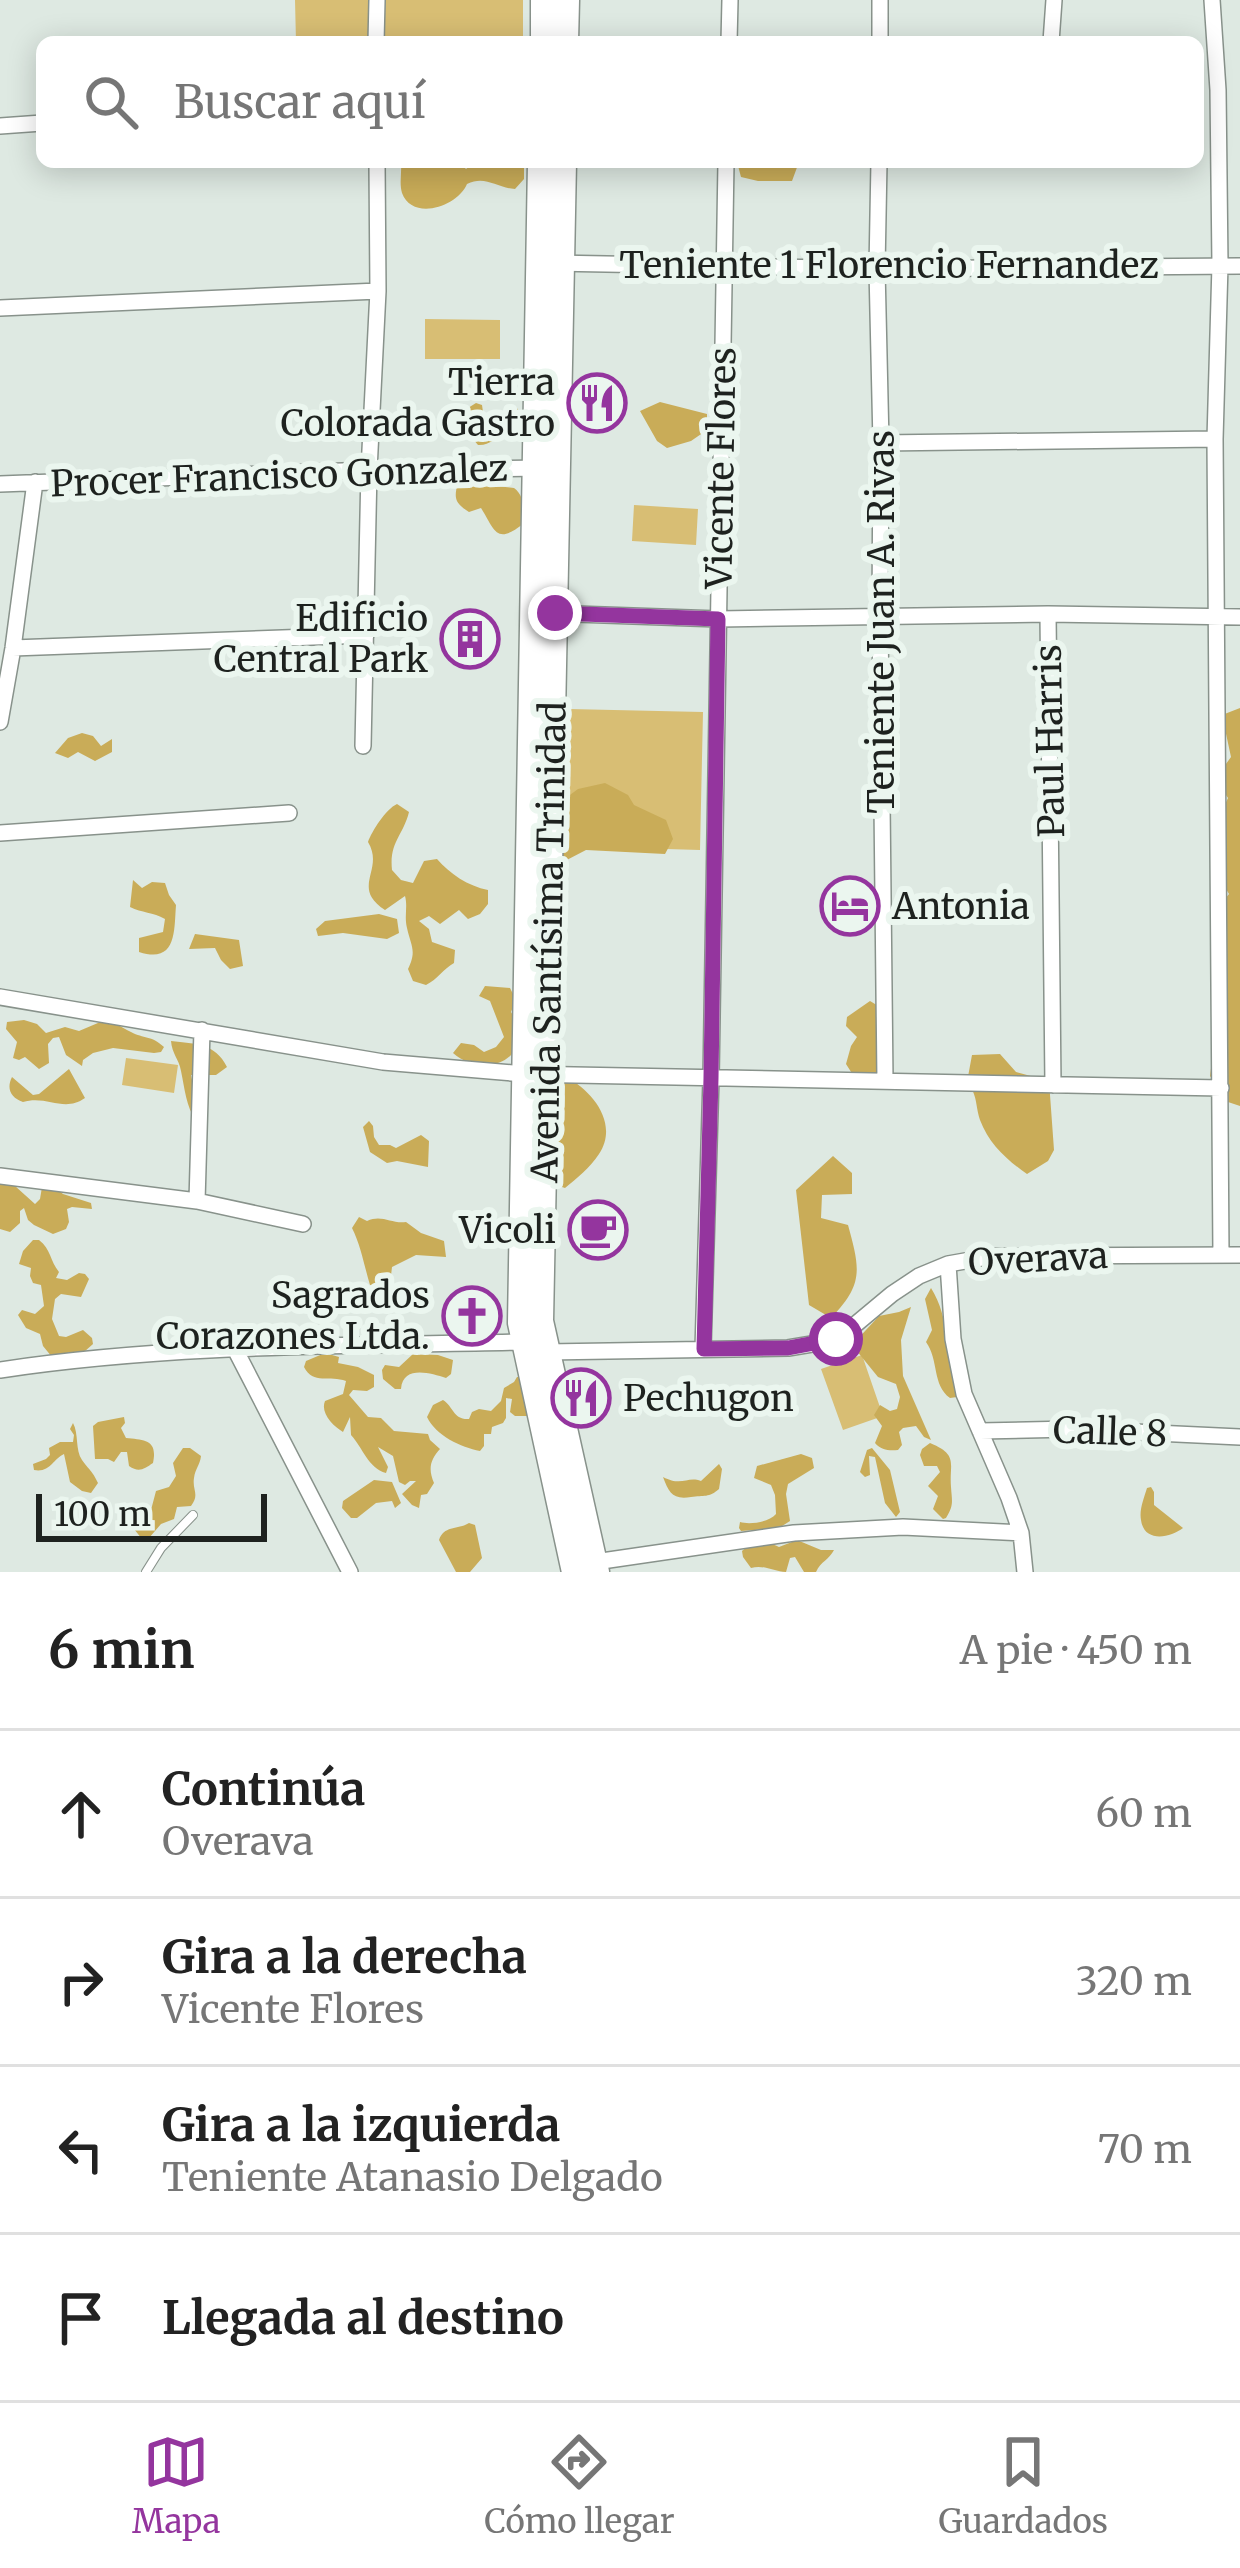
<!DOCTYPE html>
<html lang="es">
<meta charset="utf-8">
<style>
body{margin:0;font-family:Merriweather,serif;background:#f6f6f6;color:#222}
.scale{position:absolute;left:36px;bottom:30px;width:231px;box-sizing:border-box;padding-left:12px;border:6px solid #1e221f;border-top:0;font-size:33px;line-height:42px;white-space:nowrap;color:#1e221f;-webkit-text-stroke:9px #ebf6ef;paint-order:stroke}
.stop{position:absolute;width:36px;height:36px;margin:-27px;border:9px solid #94359e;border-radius:50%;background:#fff}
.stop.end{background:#94359e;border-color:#fff;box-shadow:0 3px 12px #0008}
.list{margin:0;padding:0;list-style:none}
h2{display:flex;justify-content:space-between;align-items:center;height:156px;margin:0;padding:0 48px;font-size:51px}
h2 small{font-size:39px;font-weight:400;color:#767676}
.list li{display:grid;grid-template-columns:78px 1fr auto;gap:36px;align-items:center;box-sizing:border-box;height:168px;padding:0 48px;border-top:3px solid #e0e0e0}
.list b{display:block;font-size:45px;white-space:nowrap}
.list p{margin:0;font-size:39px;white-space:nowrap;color:#767676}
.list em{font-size:39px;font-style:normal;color:#767676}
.icon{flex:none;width:66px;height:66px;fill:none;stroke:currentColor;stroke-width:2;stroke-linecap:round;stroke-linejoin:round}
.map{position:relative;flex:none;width:1240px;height:1572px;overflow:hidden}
.search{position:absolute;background:#fff;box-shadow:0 6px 30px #0003;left:36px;right:36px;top:36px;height:132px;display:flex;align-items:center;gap:30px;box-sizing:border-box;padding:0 42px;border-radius:18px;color:#767676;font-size:45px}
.sheet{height:828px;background:#fff}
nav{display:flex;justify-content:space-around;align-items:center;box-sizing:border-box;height:168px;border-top:3px solid #e0e0e0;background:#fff;font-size:33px;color:#767676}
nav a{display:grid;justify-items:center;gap:6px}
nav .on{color:#94359e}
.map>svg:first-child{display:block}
</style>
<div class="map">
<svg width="1240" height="1572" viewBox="0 0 1240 1572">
<rect width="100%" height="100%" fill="#dee9e2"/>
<!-- green -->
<path fill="#d8be74" d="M295 0H523V42H296Z
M425 319 500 320V359H425Z
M634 505 698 509 696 545 632 541Z
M569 709 703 712 700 850 565 846Z
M126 1058 178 1065 174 1093 122 1085Z
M862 1355 883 1416 843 1430 821 1369Z"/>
<!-- forest -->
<path fill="#c9ac58" d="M401 162H459L466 169 475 162H524V179L515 189C496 188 486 175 467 184 458 206 413 222 402 193 399 183 402 172 401 162Z
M737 162H799L792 181H758L741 177Z
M660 402 707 414V430L691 441 667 448 657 441 640 411Z
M476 403 482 405 483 412 488 416 494 413 505 420 511 408H517L522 420 510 437C497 434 491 446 478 445L468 433 472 421 468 408Z
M458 482 514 488C525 496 524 511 524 523 496 546 495 530 481 508L469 512C454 502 454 498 458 482Z
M1240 708V1106L1228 1102 1210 1076 1216 1029 1215 911 1229 894C1209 862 1212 831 1228 798L1215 779 1231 757 1222 715Z
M82 733 93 736 101 746 112 739V752L95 761 78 752 68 758 55 753 68 738Z
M605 783 628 795 634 805 666 820 673 839 665 854 586 850 561 863 555 806 578 789Z
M397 804 409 812C403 836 389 842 392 870L401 880 413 883 424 861 437 859C450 874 468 886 488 890V904L480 914 468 919 459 910 440 924 429 916 419 921 429 929 432 942 455 950 454 963C443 969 438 979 426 985L413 981 408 969C417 951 411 946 407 928 404 916 408 907 405 896L385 910C350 887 385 870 368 842 372 831 386 809 397 804Z
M133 880 142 888 152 882 165 883 169 895 176 905C174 931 177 964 139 952V938L163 932 165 919C153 912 142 913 130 907Z
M379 914 397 919 399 933 387 939 343 933 318 936 316 929 325 921Z
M195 934 239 940 243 966 230 969 221 960 215 948 189 949Z
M485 986 510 988 516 1000 511 1012C539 1056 486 1082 453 1053L461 1043 474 1045 484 1052 496 1047 504 1037 490 1001 479 996Z
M870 1001 885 1010 883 1077 853 1075 846 1064 851 1046 857 1037 846 1026 847 1017Z
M24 1020 37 1024 46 1033 65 1027 79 1031 105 1020C116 1023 121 1027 131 1032 144 1039 151 1035 164 1047L161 1052 154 1053 113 1048 93 1053 83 1060 82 1066 66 1055 59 1037 53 1038 48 1044 49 1063 39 1069 25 1057 19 1060 13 1058 17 1042 6 1029 7 1022Z
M171 1041C196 1044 215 1043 227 1067L216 1075H191L196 1098V1121C186 1106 185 1090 181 1071 179 1059 172 1054 171 1041Z
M1000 1054 1016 1072 1049 1081 1054 1150 1048 1161 1027 1174C1007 1160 989 1144 980 1120 975 1104 978 1096 967 1082L972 1055Z
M69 1069 85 1098C64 1113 47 1095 23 1102 11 1098 6 1089 12 1077L33 1095 39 1094Z
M566 1077C593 1091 619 1124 599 1154 590 1168 577 1178 565 1188L544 1181V1086Z
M369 1121 373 1126 374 1137 379 1145H390L396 1148 421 1135 429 1141 428 1167 397 1161 387 1163 370 1152 363 1127Z
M833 1156 852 1173V1194L822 1195 821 1218 848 1225C860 1269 864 1284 831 1318L809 1305 796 1190Z
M0 1184 15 1186 35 1204 40 1199 42 1187 53 1185 63 1194 91 1203 92 1209 72 1207 67 1209 69 1222 66 1229 53 1234 34 1225 28 1220 24 1208 20 1211V1223L10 1232 0 1229Z
M359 1217 367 1221C382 1214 391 1224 406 1222L421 1233 444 1241 446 1257 416 1255 392 1267 390 1284 370 1285C364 1265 361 1246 352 1228Z
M33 1240H39C51 1249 50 1261 59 1272L56 1278 67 1280 79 1273 85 1274 89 1279 81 1297 61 1294 55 1299 52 1319 59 1336 66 1337 83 1330 92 1338 93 1344 84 1352H69L65 1357H52L43 1346 40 1334 26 1328 18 1315 22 1310 35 1314 44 1306 41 1285 33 1283 30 1276 31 1268 19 1264 23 1251Z
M931 1288C950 1318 945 1353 960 1385L957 1397 950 1398C932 1385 939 1360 926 1342L932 1330 925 1299Z
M911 1307 901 1340 903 1376 931 1440 924 1437 916 1426 903 1428 899 1432 902 1445 898 1450C889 1451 881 1450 875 1443L882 1426 874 1415 880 1405 890 1411 897 1409 900 1397 896 1384 878 1377 852 1345 879 1316 899 1312Z
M325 1353 339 1357 338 1363 358 1367 374 1375V1387L367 1391 353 1390 349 1395 368 1417 381 1418 394 1431 428 1434 430 1440 440 1449C430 1460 428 1469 434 1483L427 1494 421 1495 419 1508 412 1505 402 1494 416 1481H410L405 1485 399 1482 393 1456 378 1447 388 1467 386 1473C368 1468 363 1448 351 1435L350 1417 343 1432C333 1426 320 1413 325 1401L343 1394 346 1381C330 1375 313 1385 304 1367L306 1361Z
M413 1354 438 1355 453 1360 451 1374 446 1378C430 1373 403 1365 401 1389H395L383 1379 382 1370 385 1365 399 1367Z
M517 1377H523L532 1392 523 1399 530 1411 527 1416H515L510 1412 512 1399 506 1398V1418L503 1423 492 1427 491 1434H484V1446L480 1451C461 1447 436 1436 427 1417L433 1405 443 1400C454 1407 453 1420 469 1419L472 1412 479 1409 491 1411 501 1401 504 1388 514 1382Z
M124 1417 125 1423 121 1428 126 1438C144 1440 158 1439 153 1463 144 1469 139 1473 129 1466L127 1452H121L114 1462 108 1459H95L93 1426 98 1422Z
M73 1423C79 1434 75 1450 82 1460 89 1470 92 1470 98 1483L91 1493 82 1491 70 1482 64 1454C53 1459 50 1473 34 1470L33 1464 46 1459 50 1455 49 1448 60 1442H73L74 1435 70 1429Z
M930 1443C959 1455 949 1463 951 1487 952 1502 954 1505 946 1518L943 1519 933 1509 938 1496 928 1486 940 1472 937 1466H924L920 1455 922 1449Z
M183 1448H190L201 1456C200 1465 195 1469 194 1478 192 1490 200 1494 191 1506L177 1507 174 1519 161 1524 149 1538 142 1539 134 1529 151 1510 156 1491 169 1487 176 1476 173 1463Z
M872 1448 890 1470 900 1512 896 1517 885 1503 875 1457 869 1456 870 1475 865 1477 860 1472 867 1450Z
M801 1454 812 1458 814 1468 788 1484 786 1494 790 1521 779 1528 741 1531 739 1528 740 1522C750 1525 769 1522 776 1514L775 1495 771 1485 754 1478 757 1466Z
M719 1464 722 1469 719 1489C709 1498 704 1495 691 1497 673 1500 669 1493 663 1477 682 1487 687 1476 701 1481Z
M374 1480 392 1482 401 1503 395 1508 392 1501 376 1503 357 1518H351L342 1508 343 1501Z
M1151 1487 1154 1492V1505L1183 1528C1170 1538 1144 1543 1141 1520 1139 1510 1144 1498 1147 1488Z
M469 1523 475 1525 482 1558 470 1572H456L439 1540C444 1525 458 1530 469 1523Z
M797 1540 821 1550H834C829 1560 821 1561 816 1572H804L795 1557 790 1558 786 1572C774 1572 764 1564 751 1568L743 1557 742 1551C751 1543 769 1541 779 1547Z"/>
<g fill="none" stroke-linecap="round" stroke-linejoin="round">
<!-- lane casing -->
<g stroke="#88928b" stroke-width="10">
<path id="lane" d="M146 1572 161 1548 193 1515"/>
</g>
<!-- street casing -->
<g stroke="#88928b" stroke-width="18">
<path id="street" d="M880 0V42
M1212 0 1218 90 1220 265 1215 439 1221 1255
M376 42 377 0
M729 42 730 0
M1051 42 1054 0
M0 126 42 123
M879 162 877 269 881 443 880 618 885 1081
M553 263 877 269 1240 266
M0 308 378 291
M881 443 1215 439
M0 484 369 470 543 468
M547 613 719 619 1048 614 1240 617
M1048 614 1053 1085
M13 648 366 635
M0 722 13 648 35 482
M363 746 369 470 378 291 377 162
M0 833 289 813
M0 997 383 1062 524 1074 1221 1088
M0 1176 197 1201 303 1224
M197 1201 202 1030
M948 1264 953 1339 964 1394 1009 1498 1021 1533 1025 1572
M235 1349 350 1572
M703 1349 711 1078 726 162
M0 1370C172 1344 349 1346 523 1342L547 1352 788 1348 818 1343 836 1338 850 1329 892 1294 919 1276 948 1264 993 1256 1240 1255
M980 1431 1071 1429 1240 1437
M595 1562 794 1533 903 1527 1021 1533"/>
</g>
<!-- primary casing -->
<g stroke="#88928b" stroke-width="27">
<path id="primary" d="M543 42V0
M566 42 567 0
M540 162 520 1323 574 1572
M564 162 541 1321 597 1572"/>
</g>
<!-- lane -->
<use href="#lane" stroke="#fff" stroke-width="8"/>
<!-- street -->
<use href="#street" stroke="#fff" stroke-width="15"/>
<!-- primary -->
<use href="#primary" stroke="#fff" stroke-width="24"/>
</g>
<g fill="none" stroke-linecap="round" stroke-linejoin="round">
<!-- route -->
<path stroke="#94359e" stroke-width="15" d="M555 613 718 619 711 1078 704 1349 788 1348 836 1339"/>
</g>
<!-- icons -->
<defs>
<g id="restaurant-ring" transform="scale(3)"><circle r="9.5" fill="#ebf6ef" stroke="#94359e" stroke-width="1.5"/><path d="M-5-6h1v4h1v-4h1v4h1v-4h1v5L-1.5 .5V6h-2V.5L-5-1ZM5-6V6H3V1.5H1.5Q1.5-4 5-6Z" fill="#94359e"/></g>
<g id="building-ring" transform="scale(3)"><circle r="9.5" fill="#ebf6ef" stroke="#94359e" stroke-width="1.5"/><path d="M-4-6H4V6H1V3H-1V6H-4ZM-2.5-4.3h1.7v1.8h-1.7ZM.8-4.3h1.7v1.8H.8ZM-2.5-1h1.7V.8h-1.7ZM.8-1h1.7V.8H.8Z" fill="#94359e"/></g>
<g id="hotel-ring" transform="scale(3)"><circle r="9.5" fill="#ebf6ef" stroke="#94359e" stroke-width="1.5"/><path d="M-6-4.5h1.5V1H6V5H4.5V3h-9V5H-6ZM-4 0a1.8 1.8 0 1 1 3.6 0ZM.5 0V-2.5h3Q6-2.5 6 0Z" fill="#94359e"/></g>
<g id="cafe-ring" transform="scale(3)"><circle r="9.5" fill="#ebf6ef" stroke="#94359e" stroke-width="1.5"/><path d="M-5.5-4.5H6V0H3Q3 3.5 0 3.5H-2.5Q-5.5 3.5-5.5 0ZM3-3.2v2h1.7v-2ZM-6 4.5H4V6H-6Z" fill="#94359e"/></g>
<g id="church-ring" transform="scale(3)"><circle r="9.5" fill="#ebf6ef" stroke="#94359e" stroke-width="1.5"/><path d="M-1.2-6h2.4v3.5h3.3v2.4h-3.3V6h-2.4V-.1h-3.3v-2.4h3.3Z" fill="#94359e"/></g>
</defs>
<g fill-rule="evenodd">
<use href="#restaurant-ring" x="597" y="403"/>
<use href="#building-ring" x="470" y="639"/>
<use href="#hotel-ring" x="850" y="906"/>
<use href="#cafe-ring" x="598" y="1230"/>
<use href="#church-ring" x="472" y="1316"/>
<use href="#restaurant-ring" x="581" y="1398"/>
</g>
<g text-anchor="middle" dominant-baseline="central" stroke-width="12" stroke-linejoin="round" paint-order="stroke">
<!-- street labels -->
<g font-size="36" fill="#1e221f" stroke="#ebf6ef">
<text x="889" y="265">Teniente 1 Florencio Fernandez</text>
<text transform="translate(721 468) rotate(-89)">Vicente Flores</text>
<text transform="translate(279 476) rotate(-2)">Procer Francisco Gonzalez</text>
<text transform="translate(881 622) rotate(-90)">Teniente Juan A. Rivas</text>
<text transform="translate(1050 741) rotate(-91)">Paul Harris</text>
<text transform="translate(549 942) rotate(-89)">Avenida Santísima Trinidad</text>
<text transform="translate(1038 1259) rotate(-3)">Overava</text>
<text transform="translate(1110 1432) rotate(2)">Calle 8</text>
</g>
<!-- poi labels -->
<g font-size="36" fill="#1e221f" stroke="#ebf6ef" text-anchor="end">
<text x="555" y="382">Tierra<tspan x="555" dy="41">Colorada Gastro</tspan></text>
<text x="428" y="618">Edificio<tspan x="428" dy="41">Central Park</tspan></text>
<text x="892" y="906" text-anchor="start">Antonia</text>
<text x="556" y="1230">Vicoli</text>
<text x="430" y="1295">Sagrados<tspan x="430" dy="41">Corazones Ltda.</tspan></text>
<text x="623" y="1398" text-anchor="start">Pechugon</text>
</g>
</g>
</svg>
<div class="scale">100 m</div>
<div class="stop" style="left:836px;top:1339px"></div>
<div class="stop end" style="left:555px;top:613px"></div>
<div class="search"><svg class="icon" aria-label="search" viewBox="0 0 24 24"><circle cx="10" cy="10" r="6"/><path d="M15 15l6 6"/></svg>Buscar aquí</div>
</div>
<section class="sheet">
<h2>6 min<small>A pie · 450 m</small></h2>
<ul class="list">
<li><svg class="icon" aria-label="ahead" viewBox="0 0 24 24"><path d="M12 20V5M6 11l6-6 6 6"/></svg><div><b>Continúa</b><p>Overava</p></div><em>60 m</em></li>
<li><svg class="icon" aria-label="right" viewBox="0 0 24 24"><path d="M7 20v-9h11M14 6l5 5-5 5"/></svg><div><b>Gira a la derecha</b><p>Vicente Flores</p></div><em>320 m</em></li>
<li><svg class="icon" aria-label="left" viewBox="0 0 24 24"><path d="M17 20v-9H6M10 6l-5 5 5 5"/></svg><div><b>Gira a la izquierda</b><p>Teniente Atanasio Delgado</p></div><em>70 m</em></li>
<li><svg class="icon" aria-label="arrive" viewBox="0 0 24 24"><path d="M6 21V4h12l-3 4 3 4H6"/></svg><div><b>Llegada al destino</b></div></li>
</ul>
</section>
<nav>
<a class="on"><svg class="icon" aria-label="map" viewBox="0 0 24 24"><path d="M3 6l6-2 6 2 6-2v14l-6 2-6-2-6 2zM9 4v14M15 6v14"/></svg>Mapa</a>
<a><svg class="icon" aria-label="directions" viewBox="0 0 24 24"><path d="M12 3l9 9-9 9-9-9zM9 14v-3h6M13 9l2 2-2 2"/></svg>Cómo llegar</a>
<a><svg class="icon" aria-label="saved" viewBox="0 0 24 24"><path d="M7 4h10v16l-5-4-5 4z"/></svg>Guardados</a>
</nav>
